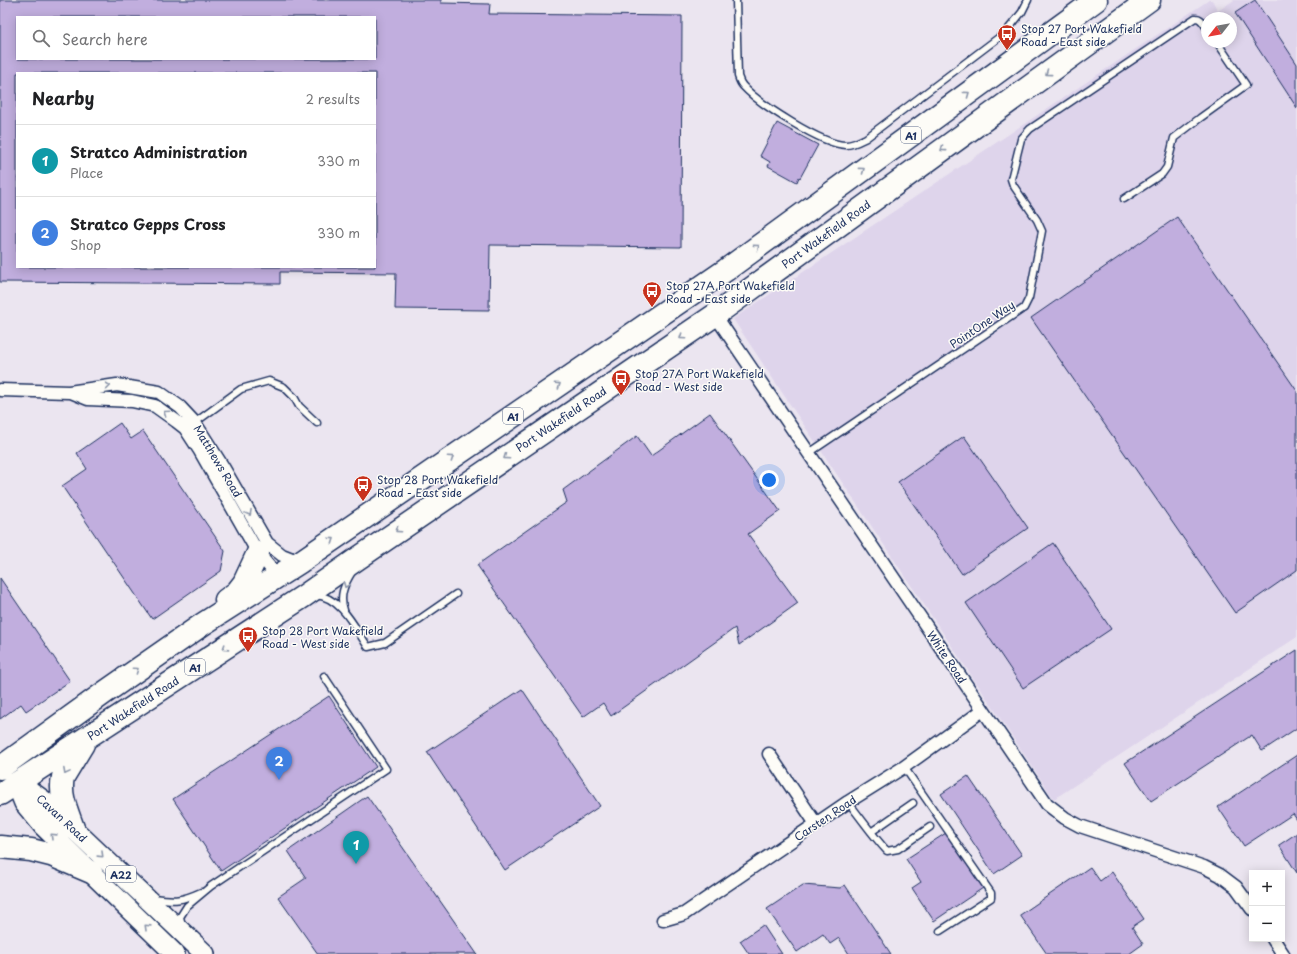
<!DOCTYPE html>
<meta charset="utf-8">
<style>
body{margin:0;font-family:"Playpen Sans",sans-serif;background:#f6f6f6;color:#202124}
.controls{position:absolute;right:12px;bottom:12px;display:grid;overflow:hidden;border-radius:0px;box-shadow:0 2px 10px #0003}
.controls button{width:36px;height:36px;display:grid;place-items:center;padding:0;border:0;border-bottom:1px solid #e0e0e0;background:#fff;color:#202124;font:20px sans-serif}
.compass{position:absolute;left:1201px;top:12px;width:36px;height:36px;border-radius:50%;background:#fff;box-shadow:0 2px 10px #0003;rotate:239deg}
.you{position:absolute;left:769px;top:480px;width:14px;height:14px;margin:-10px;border:3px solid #fff;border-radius:50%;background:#1a73e8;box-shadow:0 0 0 6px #1a73e833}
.badge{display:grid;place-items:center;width:26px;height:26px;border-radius:50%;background:#0b8043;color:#fff;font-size:13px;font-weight:700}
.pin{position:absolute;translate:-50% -33px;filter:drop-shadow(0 1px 2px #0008)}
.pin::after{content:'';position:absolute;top:21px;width:14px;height:12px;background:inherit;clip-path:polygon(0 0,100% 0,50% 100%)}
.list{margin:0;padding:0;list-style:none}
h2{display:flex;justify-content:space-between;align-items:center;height:52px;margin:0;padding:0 16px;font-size:17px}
h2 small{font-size:13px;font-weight:400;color:#757577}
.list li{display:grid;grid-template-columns:26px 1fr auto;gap:12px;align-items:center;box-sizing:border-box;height:72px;padding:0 16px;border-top:1px solid #e0e0e0}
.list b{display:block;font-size:15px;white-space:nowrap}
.list p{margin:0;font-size:13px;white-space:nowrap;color:#757577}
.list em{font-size:13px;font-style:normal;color:#757577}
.icon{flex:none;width:22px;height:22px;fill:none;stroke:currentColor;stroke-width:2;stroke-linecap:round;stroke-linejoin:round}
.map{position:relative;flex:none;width:1297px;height:954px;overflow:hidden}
.search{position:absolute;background:#fff;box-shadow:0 2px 10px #0003;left:16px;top:16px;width:360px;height:44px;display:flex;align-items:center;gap:10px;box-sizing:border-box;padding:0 14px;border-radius:0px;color:#757577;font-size:15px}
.panel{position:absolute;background:#fff;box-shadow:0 2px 10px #0003;left:16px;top:72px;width:360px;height:196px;border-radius:0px}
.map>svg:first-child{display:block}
</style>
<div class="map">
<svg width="1297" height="954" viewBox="0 0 1297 954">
<rect width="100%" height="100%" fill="#ebe5f0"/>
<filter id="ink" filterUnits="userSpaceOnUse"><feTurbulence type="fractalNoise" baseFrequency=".025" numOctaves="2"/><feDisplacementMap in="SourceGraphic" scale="8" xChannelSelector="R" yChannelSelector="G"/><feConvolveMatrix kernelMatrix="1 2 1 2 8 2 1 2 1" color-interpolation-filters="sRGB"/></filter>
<g filter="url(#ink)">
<!-- built -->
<path fill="#ded4eb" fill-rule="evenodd" d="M1209 0H1212L1218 11 1234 0H1297V637L1054 799 733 319ZM1207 18H1231V42H1207Z"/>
<!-- building -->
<path fill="#c1aede" stroke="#1b2f5e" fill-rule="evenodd" d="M0 0H441V3L490 4 489 14 682 16 681 247 490 245 489 310 395 309 396 273 280 272V284L0 282ZM17 17H375V59H17ZM17 73H375V267H17Z
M1255 0 1297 64V108L1235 13Z
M777 123 818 145 800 178 799 177 797 182 768 166 770 162 760 156Z
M1177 217 1297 391V570L1235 613 1031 318Z
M710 413 780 511 748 534 798 603 739 645 735 628 611 716 603 703 583 717 477 565 567 502 563 490 637 436 651 456Z
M120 423 131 439 143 431 225 551 221 571 152 619 62 486 87 469 77 453Z
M964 436 1028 528 962 574 898 482Z
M1053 543 1111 629 1023 688 966 603Z
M0 578 70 681 26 711 21 704 0 719Z
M1297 650V728L1262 751 1252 735 1151 801 1125 763Z
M522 689 600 806 505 870 427 752Z
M329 696 376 767 221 871 173 799Z
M1297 755V820L1293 814 1244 846 1218 807Z
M968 776 1022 855 994 874 941 794Z
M367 796 477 954H318L278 897 306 878 288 851Z
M946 833 983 888 934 921 912 888 921 882 906 859Z
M1297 833V873L1279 845Z
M1090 867 1100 881 1112 872 1144 919 1132 927 1143 944 1129 954H1047L1020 915Z
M803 885 840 888 845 885 891 954H849L839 938 830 944 823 934 797 952 767 909Z
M763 925 782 954H749L740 941Z"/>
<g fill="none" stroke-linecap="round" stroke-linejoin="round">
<!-- lane casing -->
<g stroke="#1b2f5e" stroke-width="9">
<path id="lane" d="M736 0 738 76C739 79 740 83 743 86 759 104 823 145 846 145 853 145 860 141 866 138L1006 32 1022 12 1028 0
M1124 199 1162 174 1167 167 1174 138 1200 118 1246 85 1217 42
M193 424 241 389 269 381 284 387 294 397 299 406 317 423
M809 453 1024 308 1029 298 1042 231 1037 220 1013 185 1011 179 1021 139 1030 129 1195 18C1201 17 1203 23 1207 28
M316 595C341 597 355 628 368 647L385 643 456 594
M344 610C339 596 344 585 352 572
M904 767 991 893V898L940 931
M848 802C861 818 873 836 887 851L898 849 930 827
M871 832 913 803
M154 898C175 901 181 901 201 892
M182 925 180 917 187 906 211 886 386 769 324 676"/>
</g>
<!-- street casing -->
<g stroke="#1b2f5e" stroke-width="15">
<path id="street" d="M715 315 1047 804 1065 818 1080 826 1204 867 1220 875 1236 887 1252 909
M0 390 69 392 117 385 159 392 180 407 195 423 223 467 267 543 282 555 300 562
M71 392 88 399 132 401 155 406 176 421 185 428 200 451 258 553 278 577
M769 754 816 824
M663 920 684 914 848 802 904 767 983 710
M1273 939 1283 954"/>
</g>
<!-- primary casing -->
<g stroke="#1b2f5e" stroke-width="22">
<path id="primary" d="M16 783 29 790 43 800 205 954
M16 783 24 803 43 826 175 954"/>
</g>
<!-- highway casing -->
<g stroke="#1b2f5e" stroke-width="25">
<path id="highway" d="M226 600 237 592 244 583 258 553
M0 768 104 693 203 624 300 562 726 270 1096 0
M0 794 304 596 357 559 715 315 1149 0
M73 828C67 811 59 795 63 777L83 744
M0 847 31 850 51 855 91 872"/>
</g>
<!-- lane -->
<use href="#lane" stroke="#fdfcf7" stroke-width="6"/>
<!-- street -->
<use href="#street" stroke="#fdfcf7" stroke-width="12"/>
<!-- primary -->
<use href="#primary" stroke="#fdfcf7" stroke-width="19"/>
<!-- highway -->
<use href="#highway" stroke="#fdfcf7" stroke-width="22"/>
</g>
<!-- one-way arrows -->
<defs><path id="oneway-chevron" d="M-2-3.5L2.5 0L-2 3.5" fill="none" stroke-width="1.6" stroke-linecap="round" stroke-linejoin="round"/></defs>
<g stroke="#8c96aa">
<use href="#oneway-chevron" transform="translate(1048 73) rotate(144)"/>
<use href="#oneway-chevron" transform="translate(967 94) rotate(-36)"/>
<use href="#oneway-chevron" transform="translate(943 149) rotate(144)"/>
<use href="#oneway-chevron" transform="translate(862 170) rotate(-36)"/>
<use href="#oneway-chevron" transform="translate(757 247) rotate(-36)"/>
<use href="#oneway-chevron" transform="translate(682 337) rotate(146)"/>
<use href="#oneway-chevron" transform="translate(558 385) rotate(-34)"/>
<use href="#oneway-chevron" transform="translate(108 386) rotate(-8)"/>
<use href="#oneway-chevron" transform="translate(166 413) rotate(-145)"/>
<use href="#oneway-chevron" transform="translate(506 457) rotate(146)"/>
<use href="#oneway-chevron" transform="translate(451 458) rotate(-34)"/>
<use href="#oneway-chevron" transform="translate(249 513) rotate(61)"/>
<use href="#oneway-chevron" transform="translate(398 530) rotate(146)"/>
<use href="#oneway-chevron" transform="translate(332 540) rotate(-34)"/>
<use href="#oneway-chevron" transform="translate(346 585) rotate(113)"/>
<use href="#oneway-chevron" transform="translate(225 648) rotate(147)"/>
<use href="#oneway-chevron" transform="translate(136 670) rotate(-35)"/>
<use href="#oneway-chevron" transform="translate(66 772) rotate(118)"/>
<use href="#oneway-chevron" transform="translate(53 836) rotate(-136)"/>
<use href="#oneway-chevron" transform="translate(101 855) rotate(44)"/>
<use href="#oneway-chevron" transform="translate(147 927) rotate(-136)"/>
</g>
</g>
<!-- icons -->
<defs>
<g id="bus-pin" transform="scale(1)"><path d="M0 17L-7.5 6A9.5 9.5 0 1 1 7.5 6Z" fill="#c8321e" stroke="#fdfcf7"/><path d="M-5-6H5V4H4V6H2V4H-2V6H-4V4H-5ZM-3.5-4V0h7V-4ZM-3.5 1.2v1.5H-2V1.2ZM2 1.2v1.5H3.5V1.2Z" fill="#fff"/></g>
</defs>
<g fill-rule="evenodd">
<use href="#bus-pin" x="1007" y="34"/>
<use href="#bus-pin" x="652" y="291"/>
<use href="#bus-pin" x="621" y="379"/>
<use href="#bus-pin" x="363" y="485"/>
<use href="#bus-pin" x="248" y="636"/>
</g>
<g text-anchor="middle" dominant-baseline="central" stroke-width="3" stroke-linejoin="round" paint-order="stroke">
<!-- shield labels -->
<g fill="#fdfcf7" stroke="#5f6c8c" stroke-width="1">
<rect x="901" y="127" width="20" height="16" rx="3"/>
<rect x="503" y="408" width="20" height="16" rx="3"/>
<rect x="185" y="659" width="20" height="16" rx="3"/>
<rect x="106" y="866" width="30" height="16" rx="3"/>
</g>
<g font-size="10" font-weight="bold" fill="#1b2f5e">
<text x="911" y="135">A1</text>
<text x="513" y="416">A1</text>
<text x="195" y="667">A1</text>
<text x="121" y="874">A22</text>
</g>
<!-- poi labels -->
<g font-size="11" fill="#1b2f5e" stroke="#fdfcf7" text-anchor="start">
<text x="1021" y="28">Stop 27 Port Wakefield<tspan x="1021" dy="13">Road - East side</tspan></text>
<text x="666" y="285">Stop 27A Port Wakefield<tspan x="666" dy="13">Road - East side</tspan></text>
<text x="635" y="373">Stop 27A Port Wakefield<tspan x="635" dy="13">Road - West side</tspan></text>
<text x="377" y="479">Stop 28 Port Wakefield<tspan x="377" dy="13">Road - East side</tspan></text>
<text x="262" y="630">Stop 28 Port Wakefield<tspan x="262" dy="13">Road - West side</tspan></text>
</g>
<!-- street labels -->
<g font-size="11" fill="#1b2f5e" stroke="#fdfcf7">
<text transform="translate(826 234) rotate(-36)">Port Wakefield Road</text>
<text transform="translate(982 324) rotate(-34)">PointOne Way</text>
<text transform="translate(561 419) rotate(-34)">Port Wakefield Road</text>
<text transform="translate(218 461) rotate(59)">Matthews Road</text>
<text transform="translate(947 657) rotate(56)">White Road</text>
<text transform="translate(133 708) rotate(-33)">Port Wakefield Road</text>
<text transform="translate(62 818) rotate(43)">Cavan Road</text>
<text transform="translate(825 818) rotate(-34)">Carsten Road</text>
</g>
</g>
</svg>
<div class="controls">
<button>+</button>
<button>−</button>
</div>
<svg class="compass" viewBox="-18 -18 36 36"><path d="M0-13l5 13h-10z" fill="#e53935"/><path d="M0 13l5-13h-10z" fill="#757577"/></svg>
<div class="you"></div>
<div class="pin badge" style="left:356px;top:864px;background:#0f9aa8">1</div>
<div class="pin badge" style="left:279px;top:780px;background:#3f7fe0">2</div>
<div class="search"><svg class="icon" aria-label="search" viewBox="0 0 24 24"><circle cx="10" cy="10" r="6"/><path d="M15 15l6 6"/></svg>Search here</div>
<section class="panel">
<h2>Nearby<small>2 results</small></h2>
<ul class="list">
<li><span class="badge" style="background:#0f9aa8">1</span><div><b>Stratco Administration</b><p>Place</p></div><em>330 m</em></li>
<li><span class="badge" style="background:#3f7fe0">2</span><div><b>Stratco Gepps Cross</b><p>Shop</p></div><em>330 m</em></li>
</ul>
</section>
</div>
